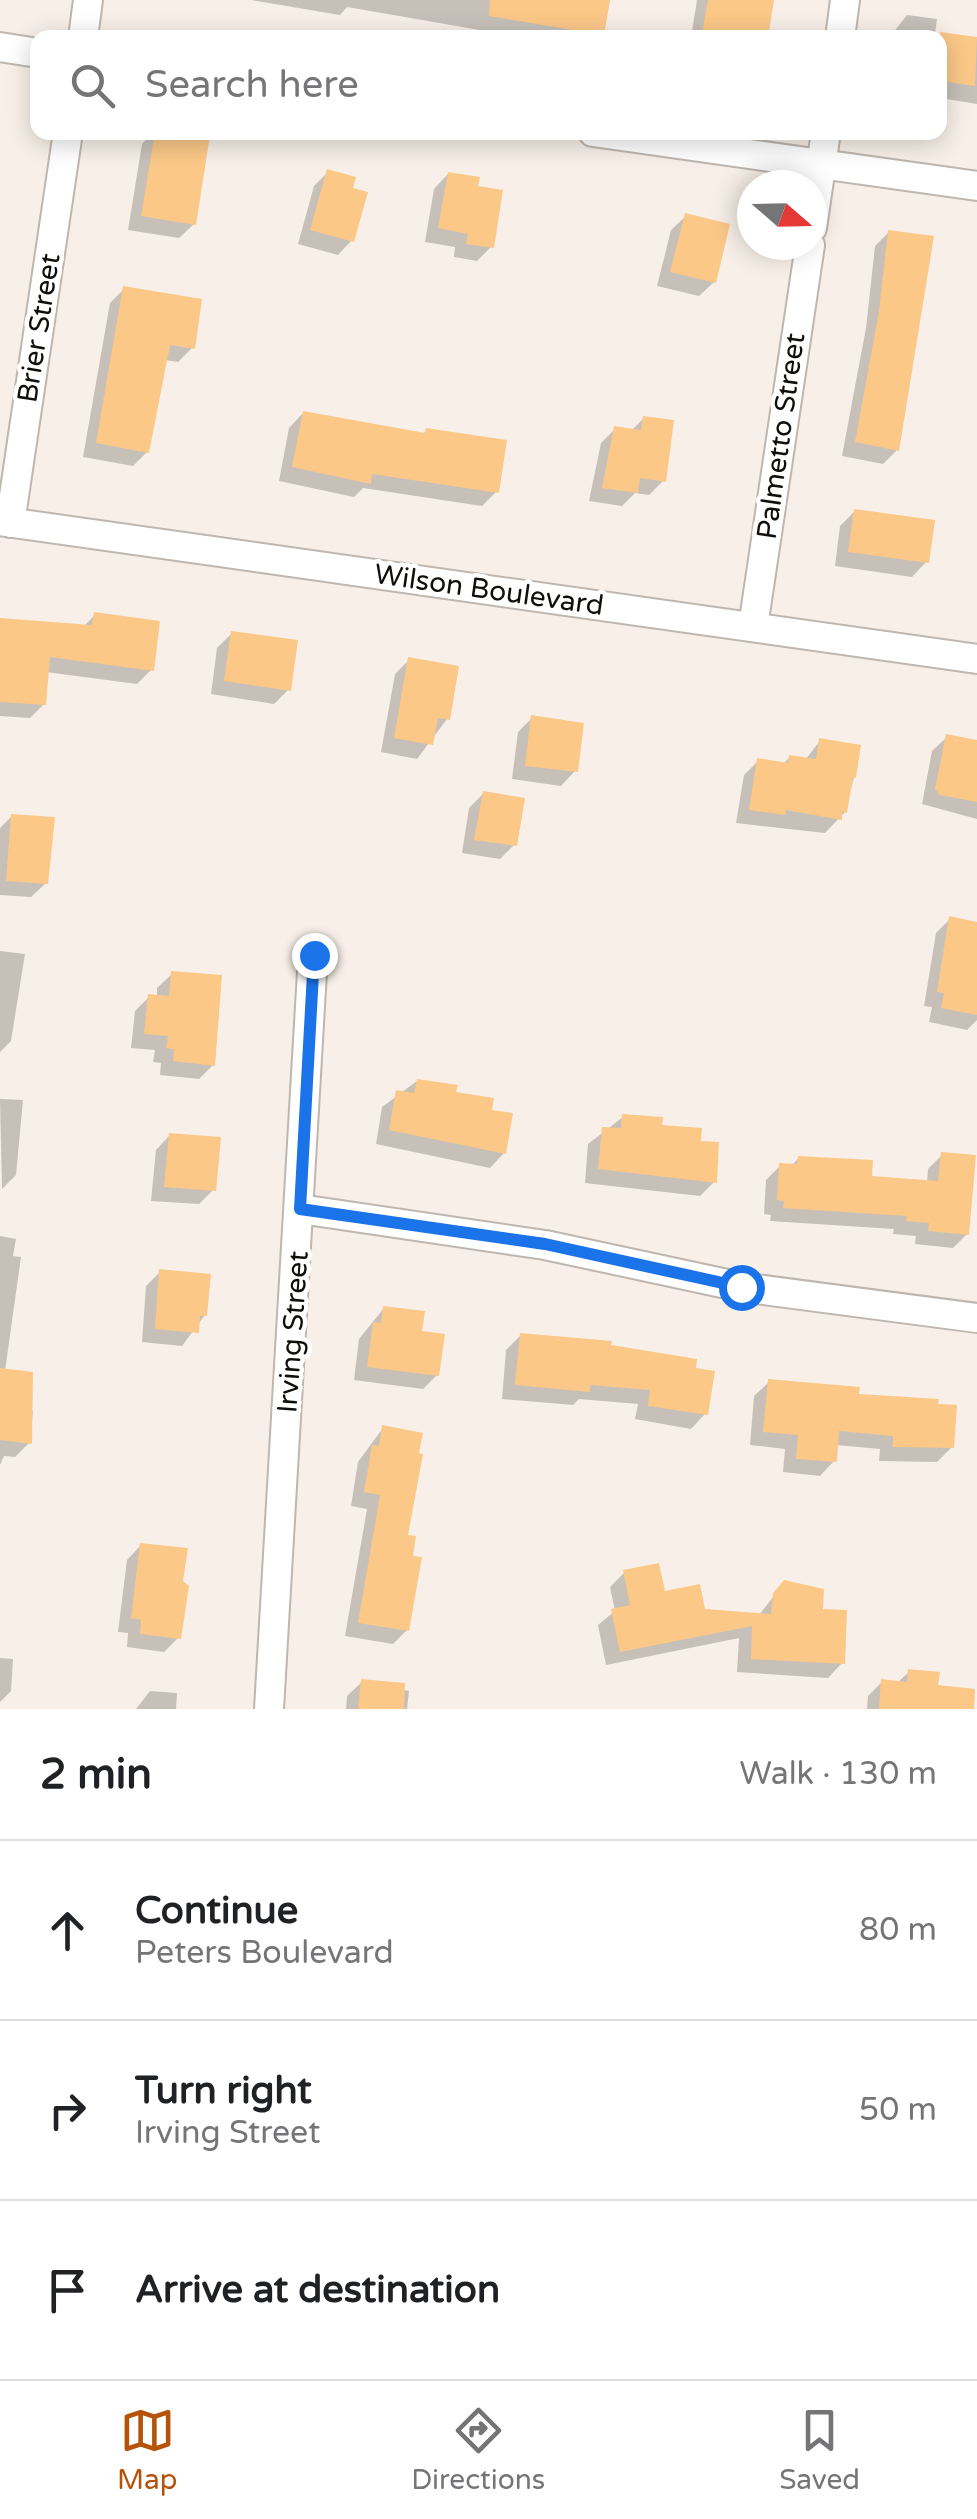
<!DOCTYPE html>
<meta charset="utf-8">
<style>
body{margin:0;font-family:"Varela Round",sans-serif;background:#f2f2f2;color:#202124}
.compass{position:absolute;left:737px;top:170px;width:90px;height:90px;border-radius:50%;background:#fff;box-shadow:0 5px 25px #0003;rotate:110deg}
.stop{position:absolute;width:30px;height:30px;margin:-22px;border:8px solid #1a73e8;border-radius:50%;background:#fff}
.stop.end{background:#1a73e8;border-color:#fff;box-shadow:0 2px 10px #0008}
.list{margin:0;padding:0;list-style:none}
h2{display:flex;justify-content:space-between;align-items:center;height:130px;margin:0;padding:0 40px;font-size:42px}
h2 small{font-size:32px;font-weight:400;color:#757577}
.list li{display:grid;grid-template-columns:65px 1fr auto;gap:30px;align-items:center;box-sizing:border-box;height:180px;padding:0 40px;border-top:2px solid #e0e0e0}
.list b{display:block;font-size:38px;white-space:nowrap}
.list p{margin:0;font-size:32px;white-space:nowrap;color:#757577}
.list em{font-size:32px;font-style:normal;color:#757577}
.icon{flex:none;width:55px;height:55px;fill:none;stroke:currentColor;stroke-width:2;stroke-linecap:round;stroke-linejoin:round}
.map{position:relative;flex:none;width:977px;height:1709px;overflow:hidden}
.search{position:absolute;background:#fff;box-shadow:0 5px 25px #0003;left:30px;right:30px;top:30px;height:110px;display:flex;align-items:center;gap:25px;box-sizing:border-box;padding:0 35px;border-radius:20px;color:#757577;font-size:38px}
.sheet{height:670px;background:#fff}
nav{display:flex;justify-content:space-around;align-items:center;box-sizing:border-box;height:140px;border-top:2px solid #e0e0e0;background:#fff;font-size:28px;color:#757577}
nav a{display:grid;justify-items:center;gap:5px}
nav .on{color:#b45309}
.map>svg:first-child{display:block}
</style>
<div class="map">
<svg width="977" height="1709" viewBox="0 0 977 1709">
<rect width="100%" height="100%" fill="#f8f0e8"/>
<!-- shadow -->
<path fill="#0003" d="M251 0H607L598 38H526L347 7 340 15Z
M697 0H772L766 38H691Z
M907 15 937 19 935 34 977 39V104L940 98V38H889Z
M153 132 208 137 194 224 179 238 128 230 142 144Z
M328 172 352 240 338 255 298 244 314 186Z
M448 174 475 188 491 247 477 261 454 257 455 247 425 242 434 189Z
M686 216 714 282 699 296 657 286 671 230Z
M889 232 897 450 883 464 842 456 866 328 875 246Z
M124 289 192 348 178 362 165 360 147 452 133 466 83 457 110 303Z
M303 413 422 435 427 430 496 492 482 506 363 488 354 497 279 481 289 428Z
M644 418 663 481 649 495 635 493 622 506 589 501 601 443 615 429 631 431Z
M854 512 926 562 912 577 835 566 840 526Z
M95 615 151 670 137 684 46 672 44 704 30 718 0 716V621L83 627Z
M232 633 288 690 274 704 211 694 217 648Z
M409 660 447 719 417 759 381 752 395 674Z
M532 718 575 771 561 786 512 779 518 732Z
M947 737 977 743V819L922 804 932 751Z
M820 741 854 777 845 812 825 833 736 823 744 775 758 761 783 764 789 758 805 760Z
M483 794 514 845 500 859 462 853 469 808Z
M12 816 46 883 31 897 0 895V828Z
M950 919 977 925V1020L967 1030 929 1022 932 1007 924 1006 936 933Z
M0 951 25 954 11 1041 0 1052Z
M172 974 213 1065 199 1079 160 1075 161 1063 153 1062 155 1050 131 1048 135 1011 149 997H157V988Z
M417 1081 489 1112 504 1153 490 1168 376 1144 382 1107Z
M0 1099 23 1100 16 1175 2 1189Z
M623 1117 698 1143 714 1182 700 1196 585 1183 588 1144Z
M170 1135 213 1190 199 1204 151 1201 156 1150Z
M942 1155 967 1234 953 1248 915 1244 916 1236 893 1234 894 1229 770 1221 771 1215 764 1214 766 1180 780 1166H791L799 1158 869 1178 927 1183 928 1169Z
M0 1236 16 1239 13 1256 21 1257 5 1371 26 1410 33 1411 29 1443 15 1457 4 1456 0 1465Z
M160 1272 205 1315 182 1346 142 1342 146 1286Z
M384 1308 420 1333 437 1375 423 1389 354 1380 359 1339Z
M521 1335 608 1347 705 1414 691 1429 635 1419 638 1404 579 1399 573 1405 502 1399 506 1350Z
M769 1382 856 1396 952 1447 937 1462 879 1461 880 1449 836 1445 834 1461 820 1476 783 1472 785 1449 750 1445 754 1396Z
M383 1428 405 1537 407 1630 393 1644 345 1636 367 1509 351 1506 358 1462Z
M141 1545 178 1638 164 1652 127 1647 128 1633 118 1632 127 1560Z
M625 1572 703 1612 759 1615 784 1583 820 1612 842 1663 828 1678 737 1672 739 1638 606 1665 598 1625 615 1611 610 1587Z
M0 1658 13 1659 11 1691 0 1702Z
M909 1672 939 1709H867L868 1696 882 1682 897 1683Z
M362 1682 409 1691 407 1709H346L347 1696Z
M150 1691 177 1693 176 1709H136Z"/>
<!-- building -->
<path fill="#fbc888" d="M490 0H610L604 35 489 16Z
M708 0H774L768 38H701Z
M940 32 977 37 975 86 940 81Z
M155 132 210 135 196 225 141 216Z
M327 169 356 177 353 188 368 192 354 242 310 230Z
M448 172 480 177 478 186 503 190 494 248 466 244 468 234 438 228Z
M685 213 730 224 716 283 670 272Z
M888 230 934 236 899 451 855 442 879 311Z
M123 286 202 299 195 349 170 345 149 453 96 443Z
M303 411 425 433 426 428 507 440 499 493 372 474 371 484 292 467Z
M643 416 674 420 666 482 640 478 638 493 602 488 614 426 641 430Z
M854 509 935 520 929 563 848 552Z
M94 612 160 621 154 671 50 657 46 705 0 702V618L92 625Z
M231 631 298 640 291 691 224 681Z
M408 657 459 666 450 720 438 718 433 745 394 738Z
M531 715 584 723 578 772 525 766Z
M946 734 977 740V802L940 795 935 789Z
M819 738 861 745 856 778 853 777 847 813 842 812V820L786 810 785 815 749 810 757 758 788 763 789 755 816 759Z
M483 791 525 798 517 846 474 840Z
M11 814 55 817 48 884 6 881Z
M949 916 977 922V1015L941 1008 944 993 937 992Z
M171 971 222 975 215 1066 173 1061 174 1049 166 1048 168 1036 144 1034 148 994 169 996Z
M417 1079 458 1085 456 1092 494 1098 492 1110 513 1113 506 1154 389 1130 396 1090 414 1093Z
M622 1114 663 1117 662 1125 702 1128 701 1141 719 1142 717 1183 598 1169 602 1127 621 1128Z
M169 1133 221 1137 216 1191 164 1187Z
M941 1152 976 1155 969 1235 928 1231 929 1223 906 1221 907 1216 783 1208 784 1201 777 1200 779 1163 797 1164 798 1156 873 1160 872 1176 938 1181Z
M159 1269 211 1274 207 1316H200L199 1333 155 1329Z
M383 1306 425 1311 422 1331 445 1334 439 1376 367 1367 373 1322 381 1323Z
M520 1333 612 1341 611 1345 697 1359 696 1368 715 1371 708 1415 648 1406 650 1390 590 1385V1392L515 1385Z
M0 1368 33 1372 32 1444 0 1440Z
M768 1379 860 1387 859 1394 939 1399 938 1404 957 1405 954 1448 893 1447V1436L839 1431 837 1462 796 1459 798 1435 763 1432Z
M382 1425 423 1433 419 1453 423 1454 408 1535 416 1536 413 1556 422 1557 409 1631 358 1623 380 1495 364 1492 372 1445 379 1446Z
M140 1543 188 1548 183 1581 189 1586 181 1639 140 1634 141 1620 131 1618Z
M659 1563 665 1591 700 1584 705 1609 771 1614 773 1593 784 1580 824 1589 823 1609 847 1610 845 1664 751 1659 752 1626 620 1652 611 1609 630 1605 623 1570Z
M908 1669 940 1672 938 1685 975 1689 974 1709H879L881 1679 907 1682Z
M361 1679 405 1683 404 1709H358Z"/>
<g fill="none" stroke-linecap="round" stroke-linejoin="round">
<!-- minor casing -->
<g stroke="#bfb7af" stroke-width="32">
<path id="minor" d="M83 38 88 0
M840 38 845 0
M0 47 38 53
M593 132 977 186
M812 228 826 132
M0 521 977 659
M10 523 68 132
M753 627 810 245
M300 1209 545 1245 741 1287 977 1318
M269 1709 313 955"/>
</g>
<!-- minor -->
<use href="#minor" stroke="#fff" stroke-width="28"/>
</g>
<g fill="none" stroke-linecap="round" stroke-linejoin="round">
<!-- route -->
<path stroke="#1a73e8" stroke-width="12" d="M314 955 300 1209 545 1244 741 1287"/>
</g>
<g text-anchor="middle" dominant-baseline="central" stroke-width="9" stroke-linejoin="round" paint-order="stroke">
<!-- street labels -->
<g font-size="28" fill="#100e0b" stroke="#fff">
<text transform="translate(39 328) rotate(-81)">Brier Street</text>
<text transform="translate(781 436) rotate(-82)">Palmetto Street</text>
<text transform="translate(489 590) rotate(8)">Wilson Boulevard</text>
<text transform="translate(293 1332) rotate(-86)">Irving Street</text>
</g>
</g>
</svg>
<svg class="compass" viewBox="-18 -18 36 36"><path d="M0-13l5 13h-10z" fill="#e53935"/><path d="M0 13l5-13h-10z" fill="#757577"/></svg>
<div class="stop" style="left:741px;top:1287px"></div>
<div class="stop end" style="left:314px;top:955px"></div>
<div class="search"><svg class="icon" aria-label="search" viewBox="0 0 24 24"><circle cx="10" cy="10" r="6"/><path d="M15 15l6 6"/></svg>Search here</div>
</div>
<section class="sheet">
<h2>2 min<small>Walk · 130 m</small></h2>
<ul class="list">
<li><svg class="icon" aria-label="ahead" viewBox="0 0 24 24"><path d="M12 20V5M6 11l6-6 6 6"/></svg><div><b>Continue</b><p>Peters Boulevard</p></div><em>80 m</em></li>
<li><svg class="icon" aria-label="right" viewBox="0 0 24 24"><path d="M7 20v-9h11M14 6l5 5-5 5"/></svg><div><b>Turn right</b><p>Irving Street</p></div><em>50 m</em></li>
<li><svg class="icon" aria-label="arrive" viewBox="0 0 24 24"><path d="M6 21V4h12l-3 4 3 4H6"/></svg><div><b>Arrive at destination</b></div></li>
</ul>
</section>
<nav>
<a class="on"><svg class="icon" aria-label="map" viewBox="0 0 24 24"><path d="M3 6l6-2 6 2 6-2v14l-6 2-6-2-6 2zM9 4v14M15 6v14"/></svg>Map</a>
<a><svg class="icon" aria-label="directions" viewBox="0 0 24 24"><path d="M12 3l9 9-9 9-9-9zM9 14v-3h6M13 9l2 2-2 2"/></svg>Directions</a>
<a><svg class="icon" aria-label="saved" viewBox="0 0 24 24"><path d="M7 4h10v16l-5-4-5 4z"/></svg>Saved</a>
</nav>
